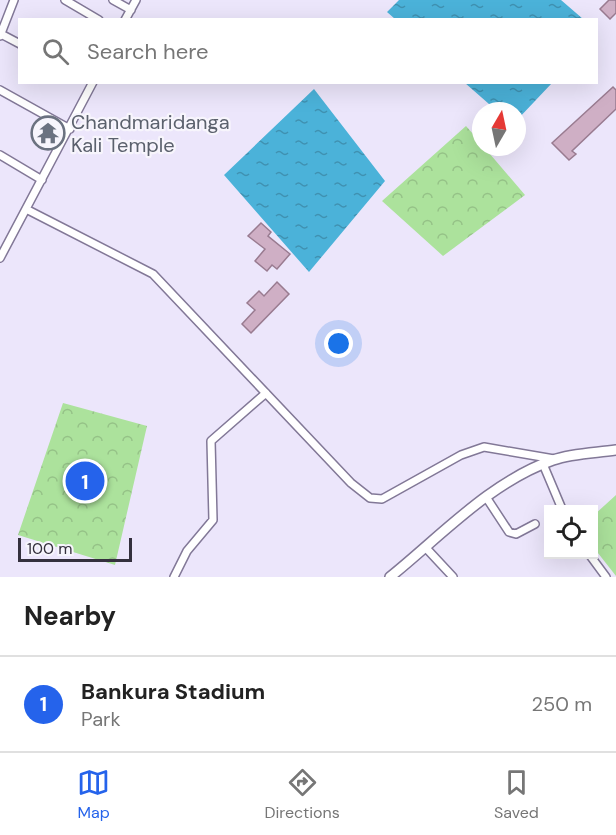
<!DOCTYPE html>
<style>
body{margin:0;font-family:"DM Sans",sans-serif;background:#f6f6f6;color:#222}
.controls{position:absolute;right:18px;bottom:18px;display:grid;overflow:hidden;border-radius:0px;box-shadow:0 6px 24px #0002}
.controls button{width:54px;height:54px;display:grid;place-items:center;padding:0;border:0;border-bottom:2px solid #e0e0e0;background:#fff;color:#222;font:30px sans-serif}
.compass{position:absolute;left:472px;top:102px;width:54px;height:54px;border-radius:50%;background:#fff;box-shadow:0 6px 24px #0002;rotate:9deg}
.scale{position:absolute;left:18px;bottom:15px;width:114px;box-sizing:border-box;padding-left:6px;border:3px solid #34303d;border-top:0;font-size:16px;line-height:21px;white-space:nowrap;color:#34303d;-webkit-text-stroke:4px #f7f5fc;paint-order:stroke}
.you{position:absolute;left:339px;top:344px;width:21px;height:21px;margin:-15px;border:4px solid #fff;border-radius:50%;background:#1a73e8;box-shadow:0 0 0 9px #1a73e833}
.badge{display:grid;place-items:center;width:39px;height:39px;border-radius:50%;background:#2563eb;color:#fff;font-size:20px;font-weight:700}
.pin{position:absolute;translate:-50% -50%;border:3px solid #fff;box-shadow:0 2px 6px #0006}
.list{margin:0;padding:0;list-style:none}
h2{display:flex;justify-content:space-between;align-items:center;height:78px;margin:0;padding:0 24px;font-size:26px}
h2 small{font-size:20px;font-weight:400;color:#767676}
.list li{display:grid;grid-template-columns:39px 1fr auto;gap:18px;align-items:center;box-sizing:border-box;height:96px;padding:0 24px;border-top:2px solid #e0e0e0}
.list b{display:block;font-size:22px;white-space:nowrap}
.list p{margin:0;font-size:20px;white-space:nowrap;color:#767676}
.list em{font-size:20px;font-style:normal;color:#767676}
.icon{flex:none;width:33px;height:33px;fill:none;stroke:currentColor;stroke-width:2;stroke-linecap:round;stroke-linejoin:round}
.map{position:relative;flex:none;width:616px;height:577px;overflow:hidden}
.search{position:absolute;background:#fff;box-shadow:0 6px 24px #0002;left:18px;right:18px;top:18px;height:66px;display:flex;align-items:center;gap:15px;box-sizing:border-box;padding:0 21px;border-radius:0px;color:#767676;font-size:22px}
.sheet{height:174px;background:#fff}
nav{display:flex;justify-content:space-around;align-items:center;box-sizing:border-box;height:84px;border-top:2px solid #e0e0e0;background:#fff;font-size:16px;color:#767676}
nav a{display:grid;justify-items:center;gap:3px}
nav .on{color:#2563eb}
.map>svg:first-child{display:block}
</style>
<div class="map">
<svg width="616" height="577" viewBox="0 0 616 577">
<defs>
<pattern id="park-crowns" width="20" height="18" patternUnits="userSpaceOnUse" patternTransform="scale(1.5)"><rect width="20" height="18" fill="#ace29c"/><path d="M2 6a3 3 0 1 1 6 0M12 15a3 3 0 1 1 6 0" fill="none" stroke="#95c287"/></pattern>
<pattern id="water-ripples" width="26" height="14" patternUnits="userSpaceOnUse" patternTransform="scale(1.5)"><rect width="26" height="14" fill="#4bb2d9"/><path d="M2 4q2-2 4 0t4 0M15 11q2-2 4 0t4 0" fill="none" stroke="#3f91b1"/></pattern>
</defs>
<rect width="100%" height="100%" fill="#ece6fb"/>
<!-- park -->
<path fill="url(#park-crowns)" d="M466 126 481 143V147H484L525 195 443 256 382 201Z
M63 403 147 426 115 565 18 535Z
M616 495V576L594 548V515Z"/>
<!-- water -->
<path fill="url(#water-ripples)" d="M399 0H561L583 19H395L387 12Z
M465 83H552L517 120V111H497Z
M314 89 385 181 309 272 224 175Z"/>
<!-- building -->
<path fill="#cfafc5" stroke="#997b90" stroke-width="1.5" d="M609 0H616V13L610 19 600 9Z
M613 87 616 90V109L572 151 576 154 569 160 552 143Z
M47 122 58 129 49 148 36 140Z
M261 223 271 232 268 236 290 254 277 269 272 265 267 271 255 261 265 249 248 236Z
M277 282 289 294 251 333 242 324 255 310 247 303 259 291 264 296Z"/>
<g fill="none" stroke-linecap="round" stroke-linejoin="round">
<!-- street casing -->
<g stroke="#827897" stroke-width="10">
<path id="street" d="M65 0 99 20
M113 0 131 10
M125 20 136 0
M1 34 20 44
M0 36 14 0
M0 90 70 129
M0 155 42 180
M26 209 153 274 351 483 370 498 382 499 461 455 484 447 554 459
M0 258 93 82
M543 464 562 509
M486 497 509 532 516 534 535 524
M426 548 453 577
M589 554 606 577
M174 577 187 551 213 520 211 441 266 393"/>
</g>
<!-- secondary casing -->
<g stroke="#827897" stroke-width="12">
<path id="secondary" d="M390 577C441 536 490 482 553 460 573 453 595 453 616 450"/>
</g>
<!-- street -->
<use href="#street" stroke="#fff" stroke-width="7"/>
<!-- secondary -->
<use href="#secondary" stroke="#fff" stroke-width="9"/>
</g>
<!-- icons -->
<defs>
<g id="temple-ring" transform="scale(1.725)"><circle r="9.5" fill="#f7f5fc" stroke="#6b7280" stroke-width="1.5"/><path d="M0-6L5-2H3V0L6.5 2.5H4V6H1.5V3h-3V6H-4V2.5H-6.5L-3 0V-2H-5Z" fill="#6b7280"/></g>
</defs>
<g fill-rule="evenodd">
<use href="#temple-ring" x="48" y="133"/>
</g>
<g text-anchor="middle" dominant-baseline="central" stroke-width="4.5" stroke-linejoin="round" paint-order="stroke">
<!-- worship labels -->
<g font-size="20" fill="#5b616d" stroke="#f7f5fc" text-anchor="start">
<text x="71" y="122">Chandmaridanga<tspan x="71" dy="23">Kali Temple</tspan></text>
</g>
</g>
</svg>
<div class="controls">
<button><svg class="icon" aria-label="locate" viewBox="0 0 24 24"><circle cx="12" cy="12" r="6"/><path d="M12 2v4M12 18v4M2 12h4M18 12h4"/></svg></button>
</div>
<svg class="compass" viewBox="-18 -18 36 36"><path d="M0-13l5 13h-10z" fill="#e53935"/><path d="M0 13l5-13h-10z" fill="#767676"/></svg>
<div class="scale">100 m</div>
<div class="you"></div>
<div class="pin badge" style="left:85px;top:481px">1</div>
<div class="search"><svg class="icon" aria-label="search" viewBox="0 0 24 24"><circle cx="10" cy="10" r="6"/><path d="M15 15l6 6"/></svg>Search here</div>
</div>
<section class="sheet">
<h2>Nearby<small></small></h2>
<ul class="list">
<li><span class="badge">1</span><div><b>Bankura Stadium</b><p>Park</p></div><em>250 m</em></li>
</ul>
</section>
<nav>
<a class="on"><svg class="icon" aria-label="map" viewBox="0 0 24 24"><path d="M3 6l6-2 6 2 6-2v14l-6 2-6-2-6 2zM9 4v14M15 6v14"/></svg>Map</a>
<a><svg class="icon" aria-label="directions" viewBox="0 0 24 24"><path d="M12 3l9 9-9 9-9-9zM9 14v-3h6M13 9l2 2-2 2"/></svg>Directions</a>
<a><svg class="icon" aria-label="saved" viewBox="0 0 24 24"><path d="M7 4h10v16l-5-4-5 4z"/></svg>Saved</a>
</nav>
